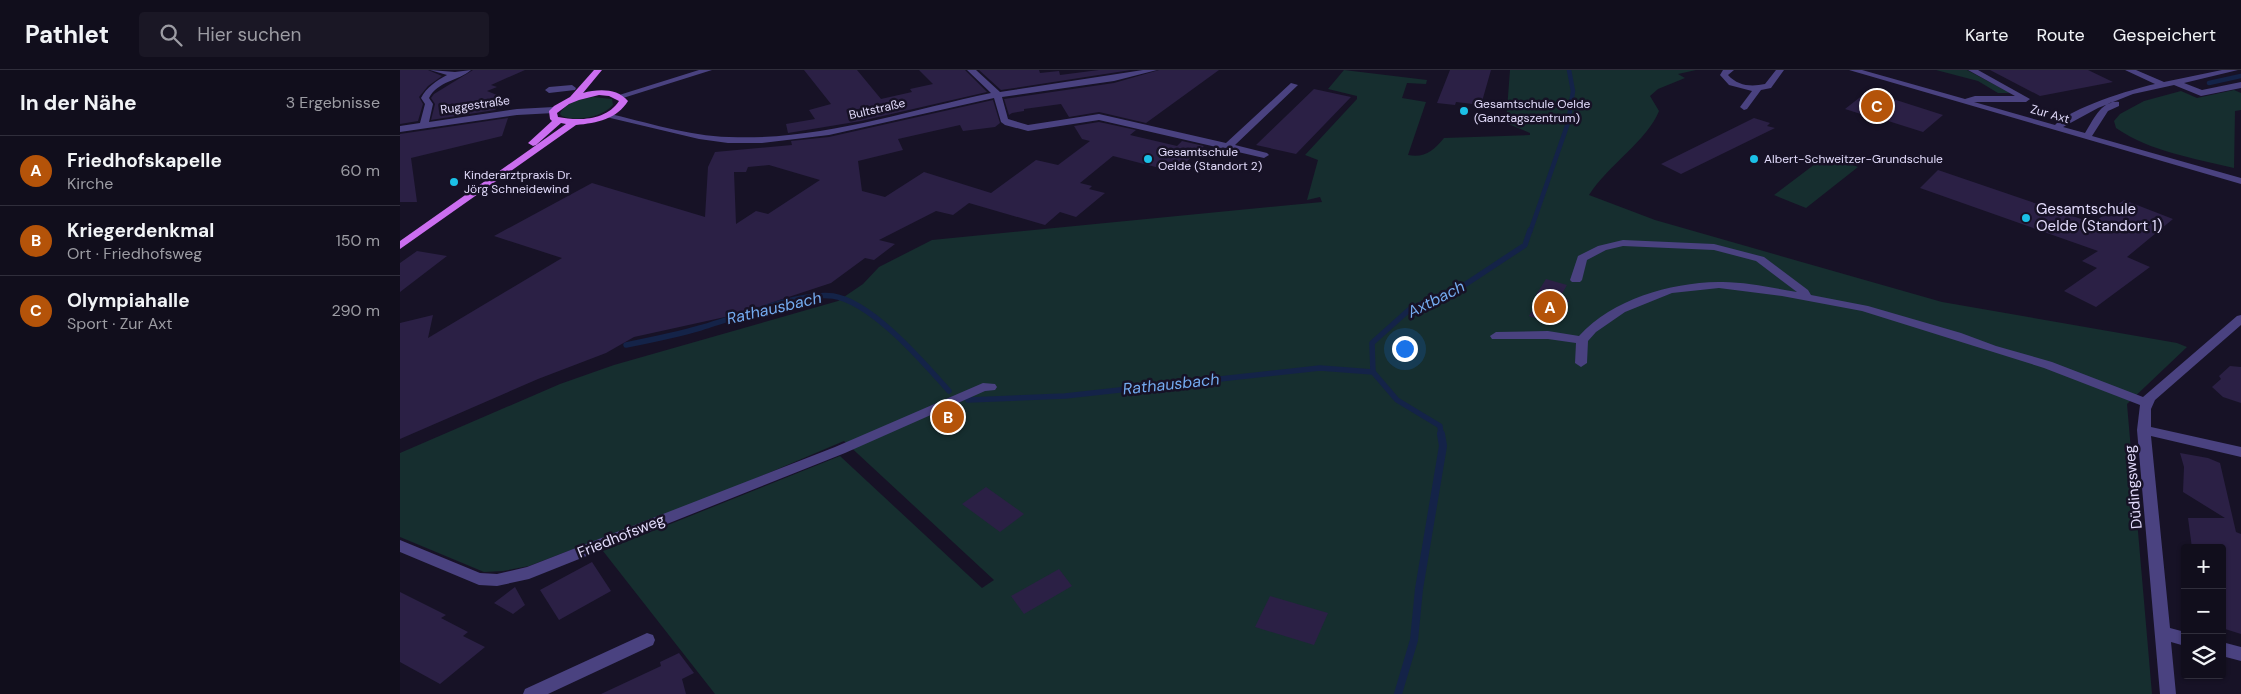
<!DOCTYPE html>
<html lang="de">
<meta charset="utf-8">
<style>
body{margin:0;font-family:"DM Sans",sans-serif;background:#1a1725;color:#f1f3f6}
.controls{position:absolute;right:15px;bottom:15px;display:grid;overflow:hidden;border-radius:5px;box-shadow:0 1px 4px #0004}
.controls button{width:45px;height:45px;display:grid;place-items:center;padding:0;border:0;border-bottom:1px solid #302e3b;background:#110e1c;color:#f1f3f6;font:25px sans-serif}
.you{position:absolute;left:1004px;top:278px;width:18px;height:18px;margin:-12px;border:4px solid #fff;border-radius:50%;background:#1a73e8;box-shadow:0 0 0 8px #1a73e833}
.badge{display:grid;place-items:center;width:32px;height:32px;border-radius:50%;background:#b45309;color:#fff;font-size:16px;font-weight:700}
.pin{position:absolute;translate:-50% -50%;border:2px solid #fff;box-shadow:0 1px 5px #0006}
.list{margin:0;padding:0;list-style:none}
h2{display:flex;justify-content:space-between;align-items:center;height:65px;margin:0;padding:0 20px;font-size:21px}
h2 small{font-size:16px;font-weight:400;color:#9c9ca3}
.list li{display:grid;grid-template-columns:32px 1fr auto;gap:15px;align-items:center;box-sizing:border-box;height:70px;padding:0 20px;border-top:1px solid #302e3b}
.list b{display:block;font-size:19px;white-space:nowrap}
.list p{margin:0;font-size:16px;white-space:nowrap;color:#9c9ca3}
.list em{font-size:16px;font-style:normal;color:#9c9ca3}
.icon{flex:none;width:28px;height:28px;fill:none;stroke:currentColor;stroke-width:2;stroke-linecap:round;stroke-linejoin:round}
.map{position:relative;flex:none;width:1841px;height:624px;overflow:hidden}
header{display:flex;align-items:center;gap:30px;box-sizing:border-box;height:70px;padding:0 25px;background:#110e1c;border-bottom:1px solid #302e3b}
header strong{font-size:24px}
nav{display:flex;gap:28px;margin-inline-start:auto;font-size:18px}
.search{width:350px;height:45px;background:#1a1725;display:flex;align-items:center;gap:12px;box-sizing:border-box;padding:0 18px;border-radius:5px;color:#9c9ca3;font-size:19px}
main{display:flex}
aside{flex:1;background:#110e1c}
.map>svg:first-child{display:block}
</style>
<header>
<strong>Pathlet</strong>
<div class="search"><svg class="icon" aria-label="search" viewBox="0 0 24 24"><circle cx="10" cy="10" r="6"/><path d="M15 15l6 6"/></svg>Hier suchen</div>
<nav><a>Karte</a><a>Route</a><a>Gespeichert</a></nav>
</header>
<main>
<aside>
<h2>In der Nähe<small>3 Ergebnisse</small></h2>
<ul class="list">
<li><span class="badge">A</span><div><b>Friedhofskapelle</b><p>Kirche</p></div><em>60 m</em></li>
<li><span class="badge">B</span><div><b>Kriegerdenkmal</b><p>Ort · Friedhofsweg</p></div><em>150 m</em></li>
<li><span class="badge">C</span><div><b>Olympiahalle</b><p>Sport · Zur Axt</p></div><em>290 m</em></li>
</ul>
</aside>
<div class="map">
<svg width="1841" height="624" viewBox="0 0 1841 624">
<rect width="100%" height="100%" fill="#171226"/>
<!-- green -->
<path fill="#162e2f" d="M944 0 1027 10 1026 14 1007 13 1002 28 1026 32 1008 85C1025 88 1033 81 1044 68L1130 65V63L1106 53 1110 0H1296L1278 4 1285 8 1258 19 1250 26 1259 41C1247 71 1208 95 1189 125L1255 150 1542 232 1777 273 1787 277 1727 334 1752 624H315L203 481 440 386 582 518 594 510 444 371 328 420 129 496 103 501 84 502 0 467V383L160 314 214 295 438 231 463 214 479 197 532 170 922 132 920 127 907 130 918 90 905 85 957 29V26L928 19Z
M1536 0H1567L1610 23H1598L1578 11Z
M1834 20 1841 23V40L1835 41 1834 98C1794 88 1751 82 1716 58L1714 51 1720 44 1744 31 1781 21 1797 28Z
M193 27 212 29 213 35C202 47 178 52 162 46L160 44C165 32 182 29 193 27Z
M1427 85 1458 97 1406 138 1374 125Z"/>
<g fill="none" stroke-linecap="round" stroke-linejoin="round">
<!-- stream-far2 -->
<path stroke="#142348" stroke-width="4.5" d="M1809 13 1841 6
M1130 162 1168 53 1173 21 1169 0"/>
<!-- stream-far1 -->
<path stroke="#142348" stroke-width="5.5" d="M226 275C251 270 276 265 300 258 332 249 401 221 433 226 472 232 523 292 549 321
M568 330 665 326 920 298 973 302
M1041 366 1040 356 997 330 973 302 972 273 1010 239 1066 214 1125 175 1130 160"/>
<!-- stream -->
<path stroke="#142348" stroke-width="8" d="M998 624 1014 570 1019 519 1043 376 1041 364"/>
</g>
<!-- building -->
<path fill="#2b2045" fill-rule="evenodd" d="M0 0H28L42 6 28 16 19 27 23 34 18 51 0 54Z
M73 0H125L91 15 97 17 87 21 107 29 95 40 31 50 35 34 31 28 34 24Z
M404 0H457L481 29 512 22 510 19 533 14 519 0H565L587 22 461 51 388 63 386 54 415 49 409 40 431 34Z
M579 0H639L640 3 659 1 660 5 699 0H731L601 20Z
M759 0H819L746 53 699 42 669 47 661 34 624 39V41L612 43 609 45 604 29 714 13Z
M1050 0H1091L1081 35 1056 32 1055 35 1037 33Z
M1590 0H1688L1713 12 1640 26Z
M914 19 951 27 896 84 856 75Z
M1468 21 1543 45 1523 62 1466 44 1464 45 1445 39Z
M593 30 600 53 595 57 563 61 560 55 498 69 503 80 458 91 462 121 485 127 524 102 591 123 636 90 658 95 690 71 682 69 674 56 699 52 736 60 730 65 777 76 782 71 804 76 775 102 713 86 680 113 692 116 689 119 705 123 676 147 660 142 645 155 569 133 553 145 536 141 479 170 495 174 474 190 465 188 431 213 334 245 234 267 206 283 138 309 0 369V253L33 245 28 268 162 188 94 166 192 113 305 147 308 97 315 82 392 75 391 71 429 67ZM369 95 420 110 368 144 356 141 336 154 334 102H346L348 97Z
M108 48 102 66 11 88 17 132H0V64Z
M1354 48 1370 53 1367 56 1375 58 1281 104 1261 94Z
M1538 100 1693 153 1724 130 1773 149 1727 187 1750 197 1696 237 1664 221 1697 198 1682 191 1698 181 1520 118Z
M17 181 47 186 0 222V193Z
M1146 209 1167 215 1160 227 1169 230 1155 254 1129 246 1141 227 1136 225Z
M1830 296 1841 297V333L1823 327 1812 317 1821 309 1819 306Z
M1780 383 1808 388 1820 393 1836 462 1841 464V564L1822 558V478H1792L1788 448H1825L1783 422 1784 397Z
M586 417 624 444 600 462 562 434Z
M192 492 211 521 159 550 140 520Z
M659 499 672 516 624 544 611 526Z
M115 517 125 535 113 544 94 533Z
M0 522 46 545 41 548 68 562 63 566 85 577 40 614 0 592Z
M870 526 928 543 914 575 855 557Z
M279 583 294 603 282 609 286 624H201L261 596 260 592Z"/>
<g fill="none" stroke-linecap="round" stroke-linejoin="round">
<!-- minor -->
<path fill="#4a4280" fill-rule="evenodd" d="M30 0 55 2 71 0C58 11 38 11 29 28L33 34 29 52 117 39 154 37 158 40 154 43 117 45 0 62V56L20 53 25 34 21 28C27 17 36 11 47 5Z
M299 0H312L223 28 216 26Z
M567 0H576L600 22 743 0H757L714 11 602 27 608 49 628 55 699 44 826 73 891 13 898 15 835 75 867 83 869 85 864 88 699 50 628 61 605 55 601 52 594 28 429 65 362 73H328L299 69 202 46 206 43C246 52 288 66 329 67 419 71 505 41 591 23Z
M1323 0H1334L1328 5C1338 16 1351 17 1365 14L1376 0H1384L1371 18 1361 20 1347 39 1344 40 1340 37 1352 21 1329 15 1320 5Z
M1449 0H1462L1565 29 1575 26H1615L1568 0H1578L1630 29 1626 32H1574L1655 55C1670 38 1732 19 1755 14L1725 0H1736L1764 12 1822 0H1838L1784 13 1802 20 1841 12V18L1801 26 1774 15 1733 24 1698 38 1663 57 1685 63C1693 51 1701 30 1719 32V36L1708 41 1692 66 1841 108V114Z
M172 15 176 18 175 20 149 23 145 20 149 17Z
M1223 170 1314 174 1364 187 1408 220 1411 225 1468 236 1561 263 1596 276 1652 292 1743 327 1837 246 1841 245V255L1755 330 1751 339V357L1841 377V387L1751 366 1770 558 1785 562V576L1771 572 1776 624H1760L1737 360 1740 335 1644 298 1462 241 1382 226 1319 218 1272 223 1225 242 1196 262 1188 271 1187 293 1181 297 1175 293 1176 273 1148 269H1092L1090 266 1096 262 1148 261 1179 266C1213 229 1269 213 1318 212 1342 211 1373 218 1397 222L1356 191 1314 180 1223 176 1206 180 1187 190 1182 210 1180 212H1172L1170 210 1178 186 1198 176Z
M583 313 595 314 597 317 595 320 585 321 445 383 129 509 97 516 79 515 0 482V470L80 503 97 504 127 497 435 377Z
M247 563 253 565 255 570 253 575 148 624H123L125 619Z
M1822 572 1841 577V591L1822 586Z"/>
<!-- major -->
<path fill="#cb6ef0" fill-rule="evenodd" d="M194 0H202L183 23C198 19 217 18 228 31 217 49 197 53 176 55L0 179V171L166 54 161 53 136 75 133 76 128 73 152 51 150 49 149 41 154 36 170 27ZM199 25 209 26 219 31C206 51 178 51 158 47L157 43 169 34 179 30Z"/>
</g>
<!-- markers -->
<g fill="#1bc0e7" stroke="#171226" stroke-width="2">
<circle cx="1064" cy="41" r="5"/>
<circle cx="748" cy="89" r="5"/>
<circle cx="1354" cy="89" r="5"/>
<circle cx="54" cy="112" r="5"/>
<circle cx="1626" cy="148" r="5"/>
</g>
<g text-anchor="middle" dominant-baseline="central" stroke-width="5" stroke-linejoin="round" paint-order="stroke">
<!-- far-poi labels -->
<g font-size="12" fill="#e2dbfb" stroke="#171226" text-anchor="start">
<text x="1074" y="34">Gesamtschule Oelde<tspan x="1074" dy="14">(Ganztagszentrum)</tspan></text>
<text x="758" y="82">Gesamtschule<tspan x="758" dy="14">Oelde (Standort 2)</tspan></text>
<text x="1364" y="89">Albert-Schweitzer-Grundschule</text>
<text x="64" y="105">Kinderarztpraxis Dr.<tspan x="64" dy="14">Jörg Schneidewind</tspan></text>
</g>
<!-- far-street labels -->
<g font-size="12" fill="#e2dbfb" stroke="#171226">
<text transform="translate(75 35) rotate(-8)">Ruggestraße</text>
<text transform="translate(477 39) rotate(-13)">Bultstraße</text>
<text transform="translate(1650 44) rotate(16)">Zur Axt</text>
</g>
<!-- poi labels -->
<g font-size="15" fill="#e2dbfb" stroke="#171226" text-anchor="start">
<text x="1636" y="139">Gesamtschule<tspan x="1636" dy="17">Oelde (Standort 1)</tspan></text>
</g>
<!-- street labels -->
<g font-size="15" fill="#e2dbfb" stroke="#171226">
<text transform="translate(1733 417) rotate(-95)">Düdingsweg</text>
<text transform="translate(221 466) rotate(-22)">Friedhofsweg</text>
</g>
<!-- water labels -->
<g font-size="16" font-style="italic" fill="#74abf0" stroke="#171226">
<text transform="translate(1036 229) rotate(-27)">Axtbach</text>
<text transform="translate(374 238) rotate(-13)">Rathausbach</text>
<text transform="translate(771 314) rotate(-6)">Rathausbach</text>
</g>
</g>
</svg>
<div class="controls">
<button>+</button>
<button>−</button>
<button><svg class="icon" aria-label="layers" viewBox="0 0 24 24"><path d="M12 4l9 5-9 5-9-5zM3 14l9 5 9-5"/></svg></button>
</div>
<div class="you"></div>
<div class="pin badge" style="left:1150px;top:237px">A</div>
<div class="pin badge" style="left:548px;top:347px">B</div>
<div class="pin badge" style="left:1477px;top:36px">C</div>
</div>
</main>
